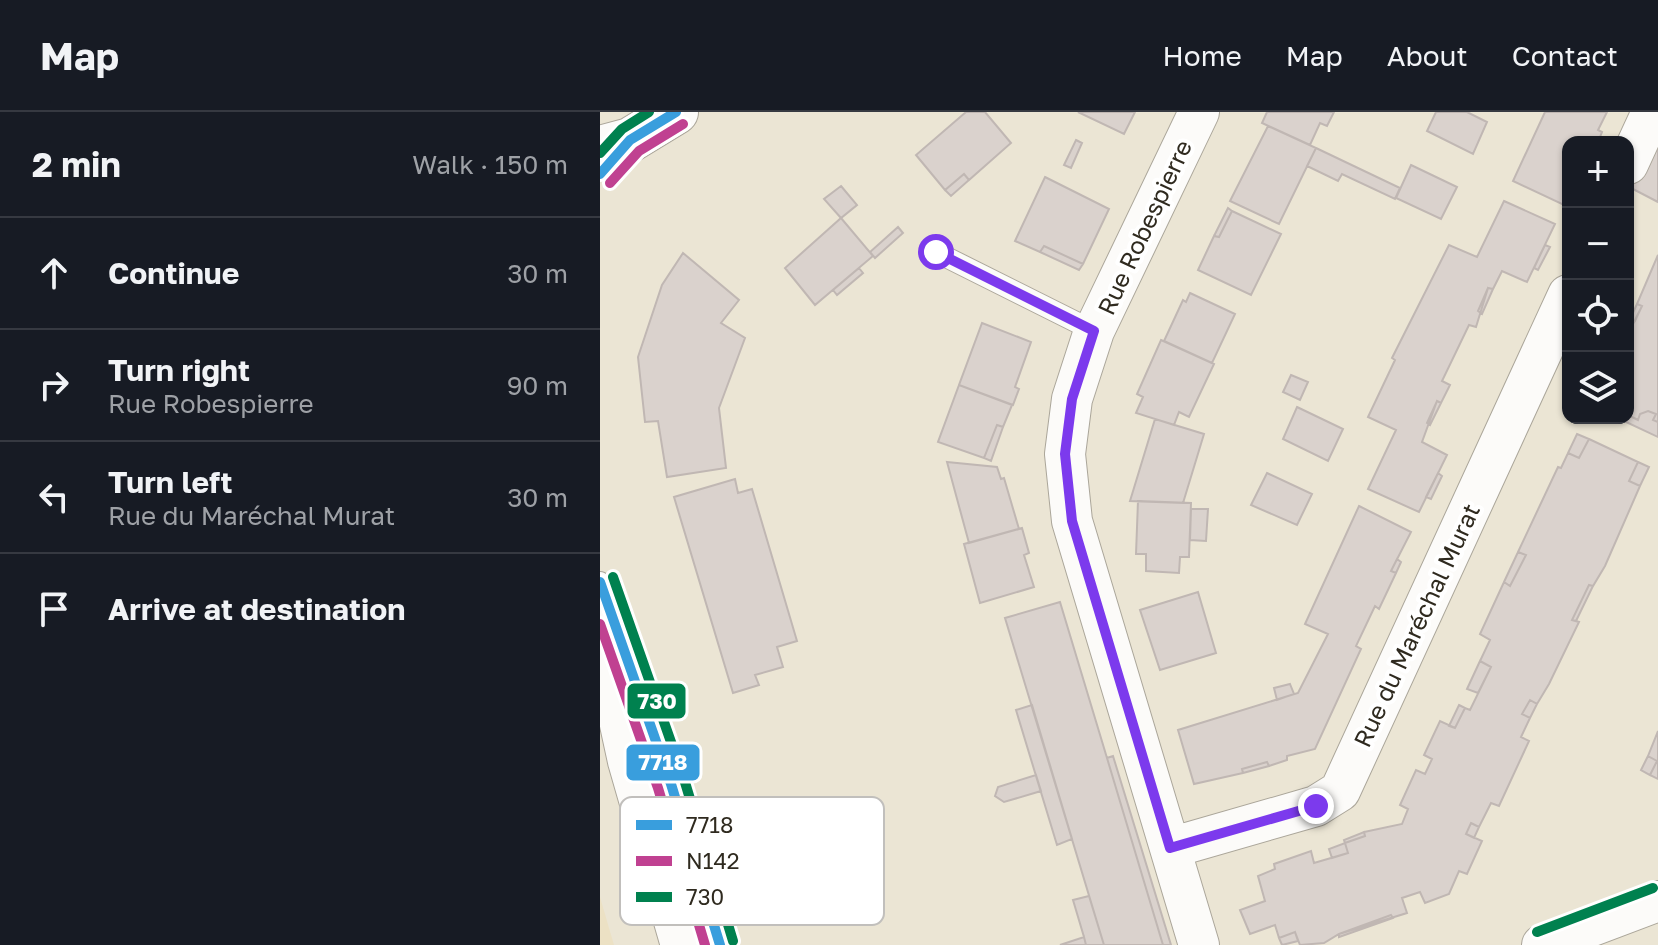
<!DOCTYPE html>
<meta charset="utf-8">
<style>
body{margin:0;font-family:"Golos Text",sans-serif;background:#20242c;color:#f1f3f6}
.controls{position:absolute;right:24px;top:24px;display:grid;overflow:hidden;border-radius:16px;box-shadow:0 2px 6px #0004}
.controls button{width:72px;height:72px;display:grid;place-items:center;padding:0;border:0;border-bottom:2px solid #363941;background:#171b24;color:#f1f3f6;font:40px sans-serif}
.stop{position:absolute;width:24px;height:24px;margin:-18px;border:6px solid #7c3aed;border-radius:50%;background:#fff}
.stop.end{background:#7c3aed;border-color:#fff;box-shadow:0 2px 8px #0008}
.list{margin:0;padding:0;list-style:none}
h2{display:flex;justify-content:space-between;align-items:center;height:104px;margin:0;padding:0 32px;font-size:34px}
h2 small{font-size:26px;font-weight:400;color:#9ea1a6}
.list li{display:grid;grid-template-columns:52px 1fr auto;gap:24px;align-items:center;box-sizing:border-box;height:112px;padding:0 32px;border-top:2px solid #363941}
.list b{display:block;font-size:30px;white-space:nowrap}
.list p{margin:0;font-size:26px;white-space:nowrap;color:#9ea1a6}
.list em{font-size:26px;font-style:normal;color:#9ea1a6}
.icon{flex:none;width:44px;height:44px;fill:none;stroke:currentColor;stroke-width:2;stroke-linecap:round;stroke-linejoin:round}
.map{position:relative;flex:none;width:1058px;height:833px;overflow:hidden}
header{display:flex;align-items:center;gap:48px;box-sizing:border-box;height:112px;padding:0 40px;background:#171b24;border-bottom:2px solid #363941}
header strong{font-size:38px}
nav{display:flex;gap:44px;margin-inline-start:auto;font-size:28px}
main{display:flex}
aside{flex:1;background:#171b24}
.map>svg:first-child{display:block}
</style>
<header>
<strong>Map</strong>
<nav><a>Home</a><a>Map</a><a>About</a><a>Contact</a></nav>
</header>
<main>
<aside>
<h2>2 min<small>Walk · 150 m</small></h2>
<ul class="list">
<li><svg class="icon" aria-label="ahead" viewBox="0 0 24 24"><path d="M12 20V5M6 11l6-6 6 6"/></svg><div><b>Continue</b></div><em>30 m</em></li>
<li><svg class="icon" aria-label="right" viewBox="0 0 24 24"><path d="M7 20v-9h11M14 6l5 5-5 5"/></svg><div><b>Turn right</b><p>Rue Robespierre</p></div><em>90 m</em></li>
<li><svg class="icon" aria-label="left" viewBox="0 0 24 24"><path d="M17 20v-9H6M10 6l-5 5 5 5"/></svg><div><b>Turn left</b><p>Rue du Maréchal Murat</p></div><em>30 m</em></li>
<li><svg class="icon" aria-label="arrive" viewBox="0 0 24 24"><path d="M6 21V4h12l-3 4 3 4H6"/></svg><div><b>Arrive at destination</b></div></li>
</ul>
</aside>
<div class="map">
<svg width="1058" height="833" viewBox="0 0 1058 833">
<rect width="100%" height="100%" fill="#ebe5d4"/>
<!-- built -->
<path fill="#ece1c4" d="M0 785 14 833H0Z"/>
<!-- building -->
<path fill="#dad2cd" stroke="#c0b7b3" stroke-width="2" d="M366 0H385L411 31 369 68 364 62 345 78 316 43Z
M478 0H535L524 22Z
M667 0H734L727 14 720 11 710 33 662 11Z
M867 0 887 10 873 42 827 19 836 0Z
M945 0H1007L998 18 1002 20 998 30H968V84L964 93 913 69Z
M668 14 716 36 679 112 630 89Z
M476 28 482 31 471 56 464 53Z
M1053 30 1058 33V90L1031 76Z
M716 36 800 76 795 87 742 62 738 69 707 54Z
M811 53 857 75 841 107 796 86Z
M364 62 369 68 351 84 345 78Z
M445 65 509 97 483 152 444 134 440 140 415 129Z
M241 74 257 93 241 106 224 87Z
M904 89 955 112 927 170 902 159 893 177 888 176 876 215 869 213 842 269 850 273 841 291 837 289 822 330 847 343 819 400 768 377 796 318 768 305 795 248 792 246 849 133 877 145Z
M628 96 632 99 619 125 614 124Z
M632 99 681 122 651 183 598 158 614 124 619 125Z
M241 106 273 144 215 193 185 156Z
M298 115 303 121 275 146 270 140Z
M945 133 950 135 938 158 934 156Z
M444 134 483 152 479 158 440 140Z
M83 141 139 188 121 211 145 226 119 296 126 356 67 365 58 309 45 310 38 245 62 173Z
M1058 143V310L1053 308 1056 302 1048 299 1040 302 1038 308 1028 303V222L1042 194 1037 192Z
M259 156 263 161 237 183 233 178Z
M888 176 893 177 882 202 878 199Z
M590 181 635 202 612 251 564 229 583 188 586 190Z
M1037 192 1042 194 1035 209 1030 207Z
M382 211 431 230 415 275 419 277 413 293 359 273Z
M561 228 614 252 589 305 579 300 574 313 536 301 543 285 537 282Z
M691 263 708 270 700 288 683 280Z
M359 273 412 293 403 315 397 313 384 346 338 330Z
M837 289 841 291 830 313 827 311Z
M697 295 743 317 728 349 683 327Z
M1048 299 1056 302 1053 308 1058 310V325L1024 309 1028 303 1038 308 1040 302Z
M555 307 604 322 583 391 530 389Z
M397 313 403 315 391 349 384 346Z
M977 322 989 327 979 346 968 341Z
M989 327 1038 350 1029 369 1040 374 1005 454 993 474 989 473 972 508 979 510 949 572 937 592 930 588 922 602 930 606 921 625 929 629 899 694 891 691 879 715 871 711 866 722 882 729 867 762 859 759 849 782 825 791 820 780 802 786 807 801 739 822 724 831 700 833 695 820 679 826 675 813 650 822 640 798 665 789 658 764 675 757 674 752 711 739 714 751 748 741 745 731 765 724 764 720 802 712 808 697 800 693 816 658 825 662 832 647 824 643 840 609 855 616 865 596 870 598 891 555 880 549 890 528 880 522 904 470 910 474 926 443 918 440 958 355 961 356 968 341 979 346Z
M347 350 397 355 401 367 404 366 419 417 369 431Z
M1038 350 1049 355 1040 374 1029 369Z
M667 361 712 382 697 413 651 393Z
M838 361 842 364 831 387 826 385Z
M135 367 138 381 152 377 197 529 177 535 183 555 155 563 159 573 133 581 74 385Z
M538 389 591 391 589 445H580L579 461 546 459V442H536Z
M759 394 811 420 791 459 796 461 779 497 775 494 756 534 761 537 715 637 687 644V648L669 654 667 650 642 657 643 661 594 672 578 618 698 581 728 522 705 512Z
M591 397H608L606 429 590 428Z
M422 416 429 441 424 443 434 475 380 491 364 432Z
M918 440 926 443 910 474 904 470Z
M797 447 801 450 796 461 791 459Z
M989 473 993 474 976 509 972 508Z
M598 480 616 541 560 558 540 498Z
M460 490 507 646 563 833H504L405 506Z
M880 549 891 555 878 581 867 577Z
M690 572 694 582 677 588 674 576Z
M930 588 937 592 930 606 922 602Z
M432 593 472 727 457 733 416 598Z
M859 593 865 596 855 616 849 614Z
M1058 619V667L1050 663 1057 649 1048 644Z
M513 644 571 833H563L507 646Z
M1048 644 1057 649 1050 663 1041 658Z
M667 650 669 654 643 661 642 657Z
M436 663 441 679 404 690 395 684 398 675Z
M871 711 879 715 874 726 866 722Z
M764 720 765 724 745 731 744 728Z
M745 731 748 741 732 746 729 737Z
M489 784 504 833H486L484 825 473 788Z
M791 803 793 806 739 825V822Z
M695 820 698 829 682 833 679 826Z
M484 825 486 833H460Z"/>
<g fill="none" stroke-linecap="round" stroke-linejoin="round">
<!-- lane casing -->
<g stroke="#aba69a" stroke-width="22">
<path id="lane" d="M336 140 494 219
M0 470 71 672 120 833"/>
</g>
<!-- street casing -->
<g stroke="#aba69a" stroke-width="42">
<path id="street" d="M599 0 494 219 472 287 465 342 472 409 599 833
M1028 52 1052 0
M570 736 716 694 740 679 968 183
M942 833 1058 789"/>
</g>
<!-- secondary casing -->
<g stroke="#aba69a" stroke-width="46">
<path id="secondary" d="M0 36 30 28 76 0
M0 511 30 649 83 833"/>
</g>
<!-- lane -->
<use href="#lane" stroke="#fcfbf9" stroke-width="20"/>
<!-- street -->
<use href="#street" stroke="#fcfbf9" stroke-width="40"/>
<!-- secondary -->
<use href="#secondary" stroke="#fcfbf9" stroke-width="44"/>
<!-- bus-1 casing -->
<g stroke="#fff" stroke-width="16">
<path id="bus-1" d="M0 62 30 28 76 0
M0 470 71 672 120 833"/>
</g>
<!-- bus-2 casing -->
<g stroke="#fff" stroke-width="16">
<path id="bus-2" d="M10 71 39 39 83 12
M0 512 58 676 105 833"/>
</g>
<!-- bus-3 casing -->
<g stroke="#fff" stroke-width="16">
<path id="bus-3" d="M0 41 22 17 49 0
M13 465 84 667 133 829
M937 820 1053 776"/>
</g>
<!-- bus-1 -->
<use href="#bus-1" stroke="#399edd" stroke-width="10"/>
<!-- bus-2 -->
<use href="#bus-2" stroke="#c04191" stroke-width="10"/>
<!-- bus-3 -->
<use href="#bus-3" stroke="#00814f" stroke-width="10"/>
</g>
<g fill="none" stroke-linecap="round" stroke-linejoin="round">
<!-- route -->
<path stroke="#7c3aed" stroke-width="10" d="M336 140 494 219 472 287 465 342 472 409 570 736 716 694"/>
</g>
<g text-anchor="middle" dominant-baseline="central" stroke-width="8" stroke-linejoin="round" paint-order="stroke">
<!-- street labels -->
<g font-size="24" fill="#2f2a1f" stroke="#fff">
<text transform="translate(544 115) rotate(-65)">Rue Robespierre</text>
<text transform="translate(816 513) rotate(-65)">Rue du Maréchal Murat</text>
</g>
</g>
<!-- legend -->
<rect x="20" y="685" width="264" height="128" rx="12" fill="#fff" stroke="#c1bfbc" stroke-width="2"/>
<rect x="36" y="708" width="36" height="10" fill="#399edd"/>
<rect x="36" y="744" width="36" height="10" fill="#c04191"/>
<rect x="36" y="780" width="36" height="10" fill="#00814f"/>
<g font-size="22" fill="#2f2a1f">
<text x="86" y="721">7718</text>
<text x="86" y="757">N142</text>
<text x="86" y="793">730</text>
</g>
<g stroke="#fff" stroke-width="3">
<rect x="26" y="570" width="61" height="38" rx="8" fill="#00814f"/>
<rect x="25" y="631" width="76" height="39" rx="8" fill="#399edd"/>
</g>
<g font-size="22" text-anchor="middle" font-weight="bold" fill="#fff">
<text x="57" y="597">730</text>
<text x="63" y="658">7718</text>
</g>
</svg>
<div class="controls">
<button>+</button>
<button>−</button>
<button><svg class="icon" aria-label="locate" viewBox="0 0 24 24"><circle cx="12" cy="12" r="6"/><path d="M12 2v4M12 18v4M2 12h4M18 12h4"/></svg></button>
<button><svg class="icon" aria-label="layers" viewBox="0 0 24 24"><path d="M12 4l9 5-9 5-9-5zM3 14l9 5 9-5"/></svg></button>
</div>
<div class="stop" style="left:336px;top:140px"></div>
<div class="stop end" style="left:716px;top:694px"></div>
</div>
</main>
